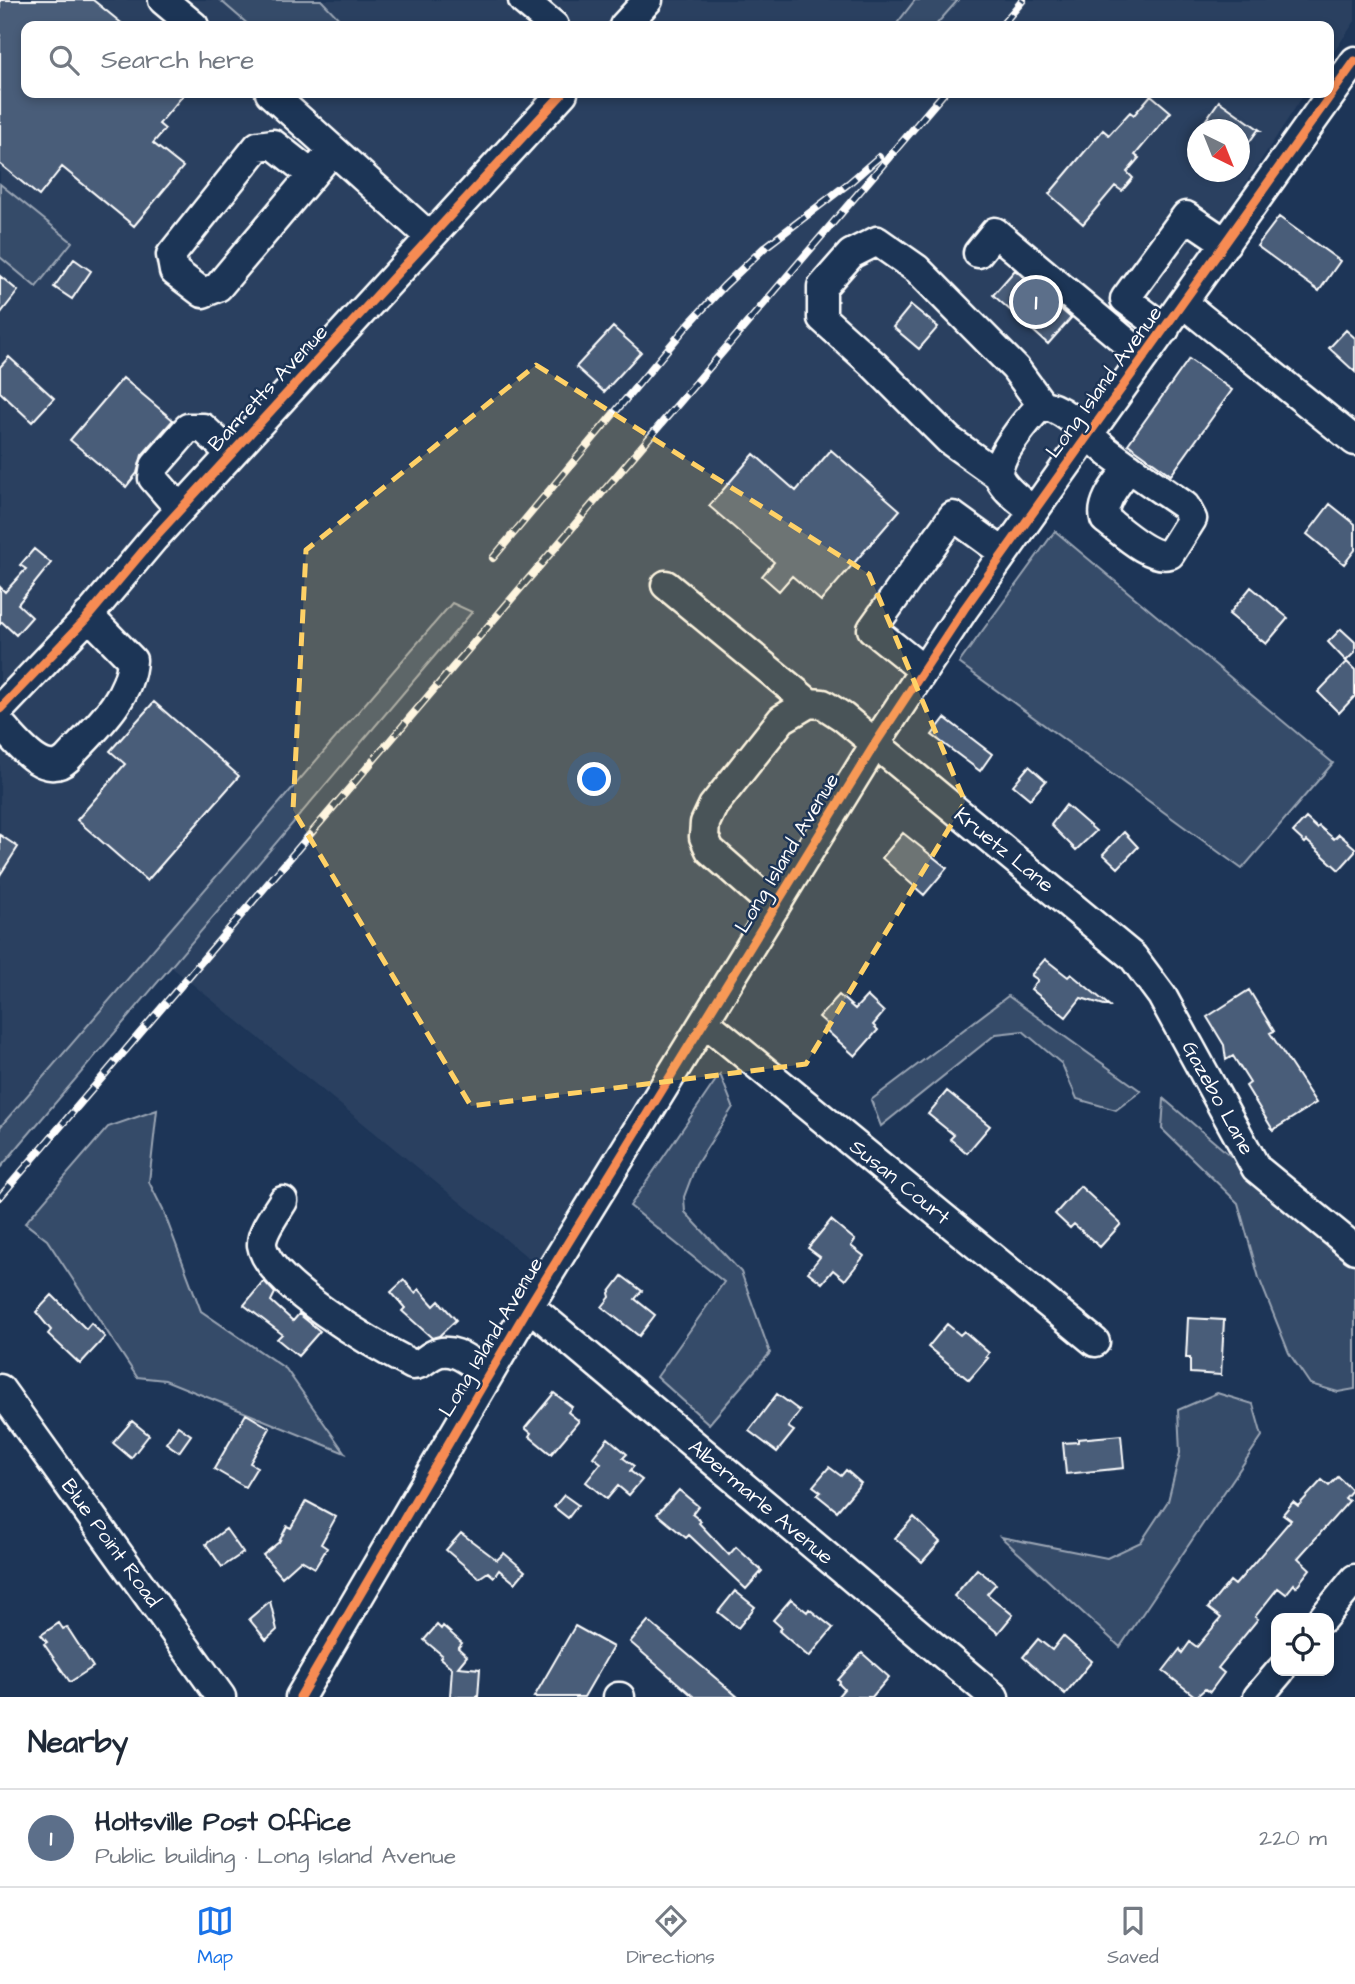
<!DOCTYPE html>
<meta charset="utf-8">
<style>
body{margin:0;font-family:"Architects Daughter",sans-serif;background:#f2f2f3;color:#1f2937}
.controls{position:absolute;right:21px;bottom:21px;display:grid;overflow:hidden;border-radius:14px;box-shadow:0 4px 10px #0003}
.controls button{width:63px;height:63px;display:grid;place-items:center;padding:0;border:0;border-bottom:2px solid #e0e1e3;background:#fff;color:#1f2937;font:35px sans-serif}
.compass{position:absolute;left:1187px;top:119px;width:63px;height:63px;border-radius:50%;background:#fff;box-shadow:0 4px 10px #0003;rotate:137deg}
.you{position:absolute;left:595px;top:780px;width:24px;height:24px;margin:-18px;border:5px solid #fff;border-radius:50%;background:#1a73e8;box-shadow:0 0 0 10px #1a73e833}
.badge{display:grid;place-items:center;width:46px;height:46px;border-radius:50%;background:#1a73e8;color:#fff;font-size:23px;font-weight:700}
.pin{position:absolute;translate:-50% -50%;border:4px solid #fff;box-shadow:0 2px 7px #0006}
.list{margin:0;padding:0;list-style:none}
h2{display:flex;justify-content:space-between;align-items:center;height:91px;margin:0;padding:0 28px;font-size:30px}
h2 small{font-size:23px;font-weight:400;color:#747a83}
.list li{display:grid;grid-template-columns:46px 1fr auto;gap:21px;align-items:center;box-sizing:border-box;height:98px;padding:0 28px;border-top:2px solid #e0e1e3}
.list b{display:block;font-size:26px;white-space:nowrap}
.list p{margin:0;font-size:23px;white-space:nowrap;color:#747a83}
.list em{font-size:23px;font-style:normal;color:#747a83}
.icon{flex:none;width:38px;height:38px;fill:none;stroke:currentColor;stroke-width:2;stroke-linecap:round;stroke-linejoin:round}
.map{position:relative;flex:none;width:1355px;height:1697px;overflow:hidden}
.search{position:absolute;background:#fff;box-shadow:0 4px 10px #0003;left:21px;right:21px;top:21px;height:77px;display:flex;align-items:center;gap:18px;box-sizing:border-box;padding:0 24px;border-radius:14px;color:#747a83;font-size:26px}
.sheet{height:189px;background:#fff}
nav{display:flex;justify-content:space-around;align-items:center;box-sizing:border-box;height:98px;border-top:2px solid #e0e1e3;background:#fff;font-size:19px;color:#747a83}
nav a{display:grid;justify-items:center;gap:4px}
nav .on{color:#1a73e8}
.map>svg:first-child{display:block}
</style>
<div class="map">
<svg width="1355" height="1697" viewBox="0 0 1355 1697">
<rect width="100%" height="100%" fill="#1d3557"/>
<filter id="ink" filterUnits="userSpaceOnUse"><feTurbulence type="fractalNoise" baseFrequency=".0143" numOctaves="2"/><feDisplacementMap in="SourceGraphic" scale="14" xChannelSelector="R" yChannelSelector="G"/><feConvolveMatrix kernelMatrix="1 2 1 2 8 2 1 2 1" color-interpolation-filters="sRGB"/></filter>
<g filter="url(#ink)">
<!-- built -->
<path fill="#2a4161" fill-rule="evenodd" d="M0 0H1355V21L1329 59V26H26V93H1305L536 1264 158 956 0 1142ZM1198 130H1240V172H1198Z"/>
<!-- green -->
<path fill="#364b69" stroke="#9aa5b4" stroke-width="2" d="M220 0H321L346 26H250Z
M915 0H958L935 26H895Z
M0 184 72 242 36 287 0 257Z
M1055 531 1333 763 1242 869 959 663Z
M452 603 472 612 0 1168V1127Z
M1008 996 1141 1091 1116 1110 1077 1099 1062 1064 1023 1031 996 1034 881 1126 871 1100Z
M720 1074 733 1107 696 1165 684 1197 685 1212 741 1272 770 1353 709 1424 657 1377 724 1282 630 1206Z
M1164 1099 1355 1262V1389L1338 1392 1310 1384 1289 1353 1259 1278 1238 1203 1162 1129Z
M157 1110 149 1182 163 1210 201 1311 286 1369 345 1453 165 1380 137 1377 47 1240 25 1223 108 1127Z
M1217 1393 1253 1404 1262 1436 1120 1647 1001 1537 1107 1558 1141 1542 1168 1501 1180 1453 1178 1410Z"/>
<!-- building -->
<path fill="#4a5d79" stroke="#fff" stroke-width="2" d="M0 0H93L125 26H26V93H185L159 124 165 129 153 143 183 167 134 226 62 167 39 196 0 164Z
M1151 95 1171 112 1135 155 1139 158 1127 172 1133 178 1122 191 1115 186 1083 224 1049 194 1103 130 1109 135 1130 112 1134 115Z
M1219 101 1260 130H1258L1240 155V130H1218L1205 121Z
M1279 217 1340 261 1319 291 1257 246Z
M74 259 91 271 72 299 54 287Z
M1015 270 1071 318 1048 344 993 295Z
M0 276 18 291 0 314Z
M911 305 938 327 919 349 893 327Z
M613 327 641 352 604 392 576 367Z
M1346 330 1355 338V372L1329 348Z
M9 357 54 398 32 422 0 392V367Z
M1189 359 1232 390 1171 475 1128 444Z
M123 378 173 420 142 455 137 473 126 487 70 440Z
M831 450 900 510 821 601 792 576 779 591 762 576 774 562 709 506 754 454 796 491Z
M1330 504 1355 524V550L1344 564 1307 534Z
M34 549 51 563 18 604 32 617 16 635 2 622 0 624V587L5 592 26 569 20 565Z
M1251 587 1288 618 1266 644 1229 614Z
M1341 629 1355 642V652L1346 661 1328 642Z
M1347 662 1355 670V696L1339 713 1318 692Z
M154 702 239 776 147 881 77 820 125 764 110 751Z
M945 718 992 754 980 771 932 735Z
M1029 766 1046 781 1030 799 1013 785Z
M1066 805 1096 831 1076 850 1051 825Z
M1306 818 1317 828 1319 826 1334 839 1339 834 1355 848V852L1339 870 1307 841 1305 843 1293 832Z
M1124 832 1138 847 1118 868 1103 854Z
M903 833 947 868 924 895 882 858Z
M0 835 18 847 0 875Z
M1045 959 1068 977 1071 974 1111 1007 1081 998 1066 1017 1031 989 1038 980 1031 975Z
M1249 990 1274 1031 1270 1033 1316 1103 1273 1130 1246 1086 1250 1083 1233 1056 1226 1060 1224 1045 1207 1017Z
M839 995 855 1009 867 996 884 1012 873 1025 878 1030 855 1056 824 1028 828 1025 819 1017Z
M947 1091 990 1126 967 1153 950 1139 954 1135 928 1114Z
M1080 1186 1121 1224 1100 1247 1074 1224 1070 1228 1055 1214Z
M831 1220 855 1240 851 1246 864 1256 845 1280 833 1270 822 1283 808 1272 820 1257 808 1248Z
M622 1276 642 1291 635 1299 655 1315 639 1336 602 1307 610 1297 609 1293Z
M404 1280 415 1293 419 1289 434 1306 439 1301 456 1320 439 1336 432 1338 402 1311 405 1308 391 1292Z
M264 1281 275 1293 271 1301 293 1321 299 1314 320 1331 298 1356 277 1339 282 1334 244 1305Z
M52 1295 86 1329 91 1323 105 1337 80 1364 48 1334 51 1330 36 1312Z
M1188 1318 1224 1320 1221 1375 1190 1373V1358H1186Z
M947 1324 960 1335 964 1331 989 1353 986 1357 988 1358 969 1380 928 1347Z
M554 1393 572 1407 568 1412 579 1421 551 1454 529 1436 531 1433 525 1428Z
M777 1394 800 1411 788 1427 794 1431 777 1452 749 1431Z
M246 1414 270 1428 250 1463 257 1467 245 1487 214 1469Z
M132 1421 149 1435 131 1458 113 1443Z
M178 1426 191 1435 179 1452 166 1443Z
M1121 1435 1124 1468 1066 1474 1063 1443 1078 1442V1439Z
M608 1438 627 1454 623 1458 634 1466 630 1471 642 1480 629 1495 618 1486 607 1499 586 1482 601 1463 593 1457Z
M829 1467 841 1476 846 1470 861 1483 837 1511 817 1495 821 1492 813 1486Z
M1338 1477 1352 1490 1345 1498 1349 1501 1298 1558 1310 1569 1296 1587 1294 1584 1286 1594 1278 1588 1255 1617 1258 1619 1218 1668 1224 1673 1210 1692 1205 1689 1196 1697 1163 1671 1180 1649 1182 1653 1190 1642 1197 1647 1221 1618 1208 1608 1230 1581 1235 1585 1291 1520 1283 1514 1293 1502 1298 1506 1322 1480 1329 1486Z
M679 1490 698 1506 692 1514 701 1521 699 1523 729 1555 736 1547 762 1571 746 1589 689 1535 686 1538 657 1514Z
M564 1495 578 1505 568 1518 554 1507Z
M306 1501 336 1517 321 1544 327 1548 315 1568 301 1560 282 1577 263 1555 279 1542 287 1526 291 1528Z
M914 1517 940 1542 922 1562 895 1538Z
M226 1529 243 1553 222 1567 206 1544Z
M461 1533 497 1560 504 1553 525 1571 515 1583 499 1570 494 1577 488 1572 479 1578 446 1550Z
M977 1569 996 1584 987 1594 1013 1615 998 1633 954 1596Z
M735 1591 755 1607 738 1628 718 1612Z
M791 1599 807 1612 809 1609 833 1628 809 1657 779 1631 782 1628 773 1620Z
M270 1601 277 1630 266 1640 249 1619Z
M648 1621 679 1647 738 1697H694L630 1642Z
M59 1623 63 1629 67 1627 93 1667 70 1682 44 1644 47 1642 41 1635Z
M437 1625 441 1629 443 1626 462 1643 458 1648 467 1656 458 1667 480 1669 478 1697H450L452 1668 440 1658 442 1655 424 1640Z
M575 1626 613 1647 584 1697H534Z
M1063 1636 1092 1661 1065 1694 1023 1657 1038 1639 1052 1650Z
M862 1653 889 1677 872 1697H837L844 1689 839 1684 840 1682 838 1680Z"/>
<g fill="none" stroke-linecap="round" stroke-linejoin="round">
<!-- minor casing -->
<g stroke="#fff" stroke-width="33">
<path id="minor" d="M163 0 194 26
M523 0 554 26
M624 26 648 0
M270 93 430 237
M312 175 273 144 258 146 171 255 174 271 203 293 218 287 333 150
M978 253 995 232 1144 357
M1183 303 1355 441
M1165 329 1125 299 1186 216 1226 243
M998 475 949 440 874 365 822 318V287L851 254 877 241 917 269 1015 368 1042 405
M180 509 153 478 155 466 188 428H203L231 454
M1033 511C1022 501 1005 491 999 477 992 461 1030 416 1042 405 1065 407 1091 438 1108 452 1133 471 1159 488 1185 506L1192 519 1170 554C1151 560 1121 531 1105 519 1100 501 1120 481 1129 467
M666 585 809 703
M923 670 872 629 953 516 1004 553
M0 709 85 620 154 538 563 93
M0 724C15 739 44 781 67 759 92 731 130 700 132 660L88 615
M775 907 710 850 704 837 705 823 713 806 782 719 809 703 823 704 843 717 1133 957 1162 996 1256 1168 1355 1249
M705 1022 1095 1342
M283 1201C276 1213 261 1232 262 1245 268 1285 378 1347 413 1365 422 1365 425 1359 433 1355 453 1344 471 1363 488 1374
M529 1306 994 1697
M0 1389 221 1697
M1323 1618 1355 1579
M300 1697 529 1306 875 744 964 609 1355 61
M618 1697H620
M1258 1697 1280 1671"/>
</g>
<!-- minor -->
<use href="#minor" stroke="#1d3557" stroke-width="28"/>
<!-- rail casing -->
<g stroke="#fff" stroke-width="8">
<path id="rail" d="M1001 26 1023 0
M493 558 687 326 724 286 764 248 849 183 879 157
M0 1197 944 93"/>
</g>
<!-- rail -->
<use href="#rail" stroke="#1d3557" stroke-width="5" stroke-dasharray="16" stroke-linecap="butt"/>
<!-- cycleway casing -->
<g stroke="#1d3557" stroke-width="13">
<path id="cycleway" d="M0 709 85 620 154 538 563 93
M300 1697 529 1306 875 744 964 609 1355 61"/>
</g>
<!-- cycleway -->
<use href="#cycleway" stroke="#f68b52" stroke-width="9"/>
</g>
</g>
<!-- marked area -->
<path fill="#ffd166" fill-opacity="0.2" stroke="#ffd166" stroke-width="5" stroke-dasharray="14 9" stroke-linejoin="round" d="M536 365 869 574 965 802 806 1064 471 1106 293 810 306 550Z"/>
<g text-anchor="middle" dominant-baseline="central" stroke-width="5" stroke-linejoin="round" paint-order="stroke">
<!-- street labels -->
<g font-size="21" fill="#fff" stroke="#1d3557">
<text transform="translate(1104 382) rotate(-54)">Long Island Avenue</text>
<text transform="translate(268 388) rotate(-47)">Barretts Avenue</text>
<text transform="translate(1004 850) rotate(39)">Kruetz Lane</text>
<text transform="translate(787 853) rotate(-59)">Long Island Avenue</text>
<text transform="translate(1218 1098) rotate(61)">Gazebo Lane</text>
<text transform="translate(900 1182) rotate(39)">Susan Court</text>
<text transform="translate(491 1337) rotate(-59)">Long Island Avenue</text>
<text transform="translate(761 1502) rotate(40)">Albermarle Avenue</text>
<text transform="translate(111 1543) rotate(54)">Blue Point Road</text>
</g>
</g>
</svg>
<div class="controls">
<button><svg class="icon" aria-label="locate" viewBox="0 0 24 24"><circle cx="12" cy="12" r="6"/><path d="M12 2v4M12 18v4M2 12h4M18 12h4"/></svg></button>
</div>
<svg class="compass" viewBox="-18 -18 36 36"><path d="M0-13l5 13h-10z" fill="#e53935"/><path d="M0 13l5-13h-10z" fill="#747a83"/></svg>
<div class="you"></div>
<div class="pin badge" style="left:1036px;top:302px;background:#5c6f8a">1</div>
<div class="search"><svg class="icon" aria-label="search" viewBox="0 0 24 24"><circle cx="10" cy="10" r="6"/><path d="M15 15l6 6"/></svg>Search here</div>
</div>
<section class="sheet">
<h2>Nearby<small></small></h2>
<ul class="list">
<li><span class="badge" style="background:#5c6f8a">1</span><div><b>Holtsville Post Office</b><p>Public building · Long Island Avenue</p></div><em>220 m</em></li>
</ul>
</section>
<nav>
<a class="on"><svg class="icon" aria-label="map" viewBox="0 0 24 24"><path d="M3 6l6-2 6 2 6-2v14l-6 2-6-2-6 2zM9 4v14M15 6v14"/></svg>Map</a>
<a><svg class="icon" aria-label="directions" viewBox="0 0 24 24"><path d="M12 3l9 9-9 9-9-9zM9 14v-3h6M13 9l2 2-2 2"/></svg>Directions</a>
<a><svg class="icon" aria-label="saved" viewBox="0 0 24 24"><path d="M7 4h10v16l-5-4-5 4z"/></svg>Saved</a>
</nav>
